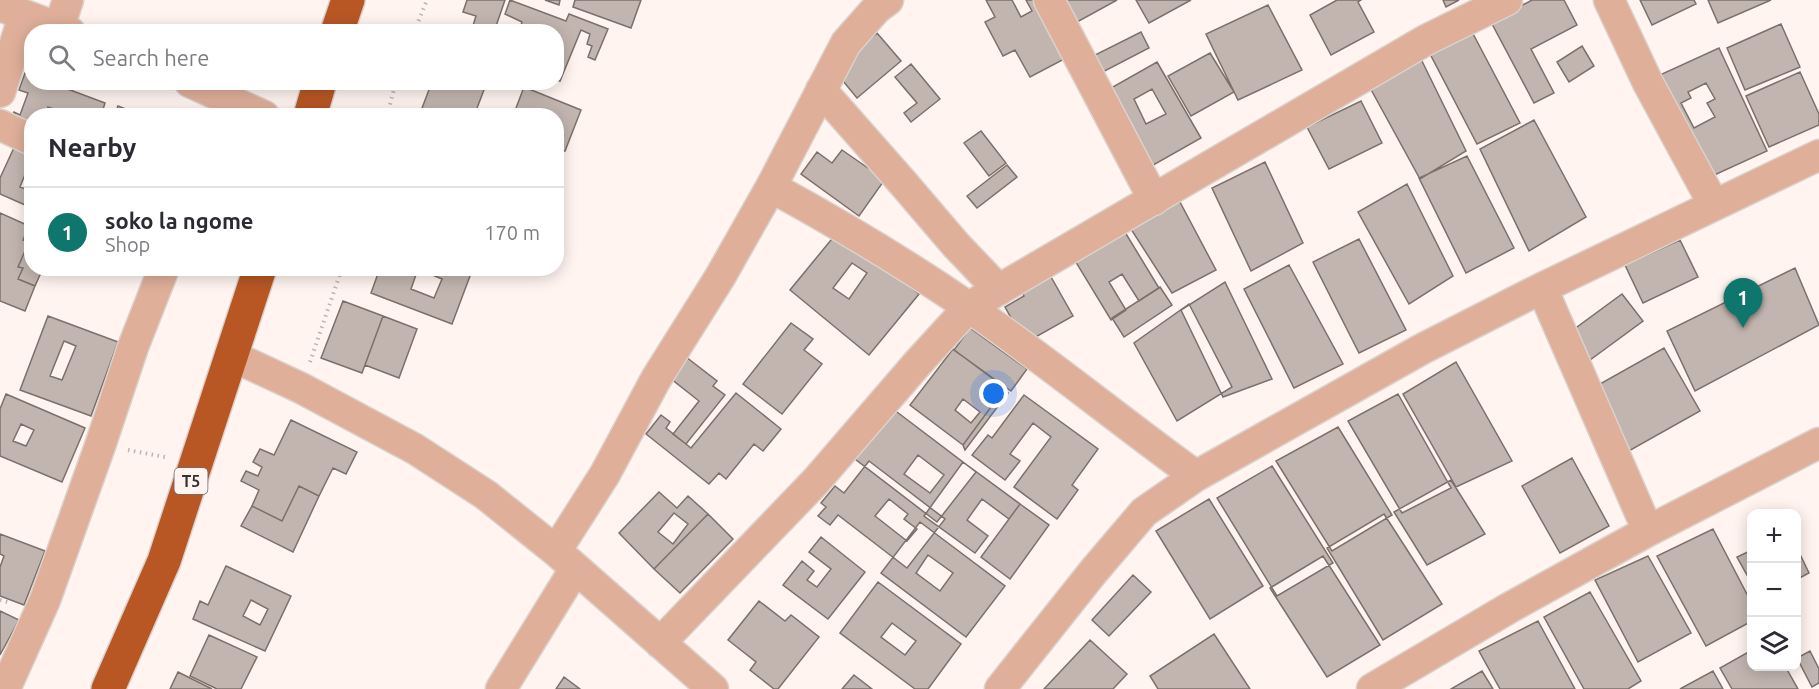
<!DOCTYPE html>
<meta charset="utf-8">
<style>
body{margin:0;font-family:Ubuntu,sans-serif;background:#f7f7f7;color:#2b2b33}
.controls{position:absolute;right:18px;bottom:18px;display:grid;overflow:hidden;border-radius:12px;box-shadow:0 3px 15px #0003}
.controls button{width:54px;height:54px;display:grid;place-items:center;padding:0;border:0;border-bottom:2px solid #e1e1e2;background:#fff;color:#2b2b33;font:30px sans-serif}
.you{position:absolute;left:994px;top:394px;width:21px;height:21px;margin:-15px;border:4px solid #fff;border-radius:50%;background:#1a73e8;box-shadow:0 0 0 9px #1a73e833}
.badge{display:grid;place-items:center;width:39px;height:39px;border-radius:50%;background:#0f766e;color:#fff;font-size:20px;font-weight:700}
.pin{position:absolute;translate:-50% -50px;filter:drop-shadow(0 2px 3px #0008)}
.pin::after{content:'';position:absolute;top:32px;width:21px;height:18px;background:inherit;clip-path:polygon(0 0,100% 0,50% 100%)}
.list{margin:0;padding:0;list-style:none}
h2{display:flex;justify-content:space-between;align-items:center;height:78px;margin:0;padding:0 24px;font-size:26px}
h2 small{font-size:20px;font-weight:400;color:#7c7c81}
.list li{display:grid;grid-template-columns:39px 1fr auto;gap:18px;align-items:center;box-sizing:border-box;height:90px;padding:0 24px;border-top:2px solid #e1e1e2}
.list b{display:block;font-size:22px;white-space:nowrap}
.list p{margin:0;font-size:20px;white-space:nowrap;color:#7c7c81}
.list em{font-size:20px;font-style:normal;color:#7c7c81}
.icon{flex:none;width:33px;height:33px;fill:none;stroke:currentColor;stroke-width:2;stroke-linecap:round;stroke-linejoin:round}
.map{position:relative;flex:none;width:1819px;height:689px;overflow:hidden}
.search{position:absolute;background:#fff;box-shadow:0 3px 15px #0003;left:24px;top:24px;width:540px;height:66px;display:flex;align-items:center;gap:15px;box-sizing:border-box;padding:0 21px;border-radius:24px;color:#7c7c81;font-size:22px}
.panel{position:absolute;background:#fff;box-shadow:0 3px 15px #0003;left:24px;top:108px;width:540px;height:168px;border-radius:24px}
.map>svg:first-child{display:block}
</style>
<div class="map">
<svg width="1819" height="689" viewBox="0 0 1819 689">
<rect width="100%" height="100%" fill="#fff4f0"/>
<!-- building -->
<path fill="#c2b5b0" stroke="#7c706b" stroke-width="1.5" fill-rule="evenodd" d="M467 0H505L494 32H471L476 16 463 12Z
M510 0 566 21 569 14 608 29 595 60 588 57 592 46 587 44 590 34 581 30 560 81 556 80V32H519L522 22 505 14Z
M545 0H560L559 5Z
M575 0H641L631 28 573 7Z
M986 0H1012L1021 17 1032 11 1026 0H1040L1070 56 1030 77 1015 50 1003 56 985 22 995 17Z
M1053 0H1117L1068 27Z
M1136 0H1191L1149 23Z
M1337 0H1361L1358 2 1374 32 1331 55 1310 15Z
M1443 0H1459L1446 7Z
M1532 0H1564L1577 25 1531 49 1554 93 1534 103 1491 22Z
M1640 0H1694L1696 4 1652 25Z
M1708 0H1771L1718 23Z
M1268 5 1302 70 1238 100 1206 34Z
M1781 24 1800 67 1745 90 1727 48Z
M1470 28 1520 123 1477 144 1428 50Z
M1141 32 1149 48 1095 76 1087 59Z
M877 33 901 61 857 98 834 70Z
M1582 46 1594 66 1569 82 1557 62Z
M1719 48 1767 151 1699 182 1651 79ZM1706 83 1715 99 1707 103 1715 117 1694 128 1681 103 1691 98 1688 92Z
M1210 53 1234 92 1191 116 1168 76Z
M1420 57 1466 151 1420 179 1368 84Z
M1157 62 1201 138 1148 168 1104 92ZM1152 89 1166 114 1146 124 1134 99Z
M911 64 940 99 911 122 904 113 917 103 895 77Z
M1800 72 1819 114V125L1769 147 1746 96Z
M25 73 32 76V82H49L105 103 101 116H75L48 107 46 116H32V135L9 126 14 112 20 115 28 93 19 90Z
M432 82H487L474 116H419Z
M524 87 581 110 565 151 556 148V116H513Z
M1361 101 1382 143 1329 169 1307 127Z
M118 106 143 116H114Z
M1534 120 1586 217 1529 251 1480 149Z
M981 131 1006 163 989 176 964 143Z
M18 139 32 145V163L30 162 20 187 32 191V208L0 194V178Z
M842 150 868 168 871 163 888 175 859 216 801 174 817 152 832 163Z
M1467 156 1514 248 1466 273 1419 178Z
M1265 162 1303 243 1251 271 1212 188Z
M1007 165 1017 177 977 208 967 196Z
M1407 184 1453 276 1409 304 1358 212Z
M1172 187 1216 270 1172 293 1122 215Z
M0 213 29 226 23 240 29 242 18 267 23 268 18 279 35 286 25 311 0 301Z
M1120 224 1159 288 1139 301 1122 274 1109 282 1126 310 1111 320 1071 254Z
M29 226 32 227V268H43L35 286 18 279 23 268 18 267 29 242 23 240Z
M840 229 919 294 869 355 790 290ZM852 263 867 273 849 299 833 288Z
M1359 239 1406 330 1359 353 1313 262Z
M1680 240 1698 277 1643 303 1625 265Z
M1289 265 1343 364 1294 388 1244 289Z
M380 268H473L452 324 371 293ZM418 269 442 279 434 298 411 289Z
M1046 268 1073 316 1025 343 1005 307 1024 296 1017 284Z
M1795 268 1819 325 1695 391 1667 331Z
M1225 282 1272 379 1223 397 1181 310Z
M1160 287 1172 305 1124 337 1112 318Z
M1622 294 1643 321 1590 360 1569 333Z
M343 301 383 316 362 373 321 358Z
M1189 304 1232 387 1177 421 1134 343Z
M48 316 118 342 91 416 20 390ZM64 341 76 346 62 380 50 376Z
M383 316 417 329 399 378 365 365Z
M791 323 813 339 804 350 822 364 782 414 743 384Z
M970 328 1027 369 1011 391 954 350Z
M1664 348 1700 411 1627 452 1591 389Z
M953 349 1005 388 963 445 910 405ZM963 399 980 412 971 423 955 410Z
M686 357 717 381 713 386 725 395 686 444 673 434 699 401 670 378Z
M1456 362 1512 461 1456 487 1403 394Z
M1005 388 1008 393 965 450 963 445Z
M736 393 781 429 763 451 754 444 726 479 719 473 709 484 646 434 661 415 670 422 666 428 691 448Z
M6 394 85 428 62 482 0 456V409ZM21 424 34 430 26 446 13 441Z
M1398 394 1451 488 1402 513 1348 421Z
M1024 395 1098 449 1072 485 1078 490 1057 519 1014 487 1051 437 1033 423 1010 454 1020 461 1005 480 972 455 988 435 992 438Z
M893 409 976 472 937 522 855 459ZM918 455 944 475 930 493 904 474Z
M291 420 357 452 346 474 333 468 319 496 299 486 282 521 252 506 259 490 241 481 246 471 258 476 262 467 253 462 260 449 274 455Z
M1338 427 1392 515 1332 551 1276 461Z
M1572 458 1609 526 1560 553 1522 486Z
M869 461 945 519 907 568 838 515 830 525 818 516 826 507 821 503 835 486 844 493ZM889 499 908 514 904 519 917 529 907 541 875 516Z
M963 462 1020 504 1009 519 982 499 967 520 988 536 975 553 924 516Z
M1272 466 1333 563 1277 596 1217 498Z
M1451 480 1485 534 1427 565 1394 512Z
M299 486 319 496 293 552 241 526 252 506 282 521Z
M659 492 677 508 688 496 708 514 654 569 619 533ZM674 513 688 524 673 544 658 532Z
M1209 499 1263 586 1210 619 1156 531Z
M1020 504 1049 525 1010 579 981 557Z
M708 514 733 539 680 593 654 569Z
M1384 514 1442 604 1383 640 1327 548Z
M920 522 1005 586 966 637 881 573ZM928 555 953 573 940 591 916 573Z
M1713 529 1752 604V621L1706 646 1657 556Z
M0 534 45 551 24 605 0 596V567L4 556 0 554Z
M821 537 865 572 828 619 783 585 802 561 814 571 807 580 817 587 831 569 809 552Z
M1796 546 1809 573 1796 580Z
M1752 550V584L1737 557Z
M1323 556 1380 645 1327 677 1270 588Z
M1648 556 1691 633 1638 662 1595 580Z
M226 566 291 596 265 651 193 619 200 601 208 605ZM251 600 268 609 260 625 243 616Z
M1133 575 1151 592 1109 636 1092 620Z
M878 582 961 644 928 689H915L840 633ZM892 623 916 641 905 655 881 637Z
M1590 592 1641 681 1628 689H1584L1544 617Z
M759 601 785 621 791 615 819 637 778 689H774L750 670 756 662 728 640Z
M0 611 19 620 0 655Z
M1538 621 1575 689H1500L1479 651Z
M1214 634 1250 689H1158L1150 676Z
M209 635 257 657 241 689H217L190 676Z
M1090 640 1127 674 1113 689H1044Z
M1752 650V666H1785L1798 689H1732L1720 668Z
M1810 651 1819 669V683L1812 687 1797 658Z
M1482 671 1493 689H1451Z
M1713 671 1723 689H1680Z
M178 672 212 689H170Z
M854 675 872 689H842Z
M564 677 580 689H556Z"/>
<g fill="none" stroke-linecap="round" stroke-linejoin="round">
<!-- minor casing -->
<g stroke="#dbd1cd" stroke-width="33">
<path id="minor" d="M1049 0 1154 200
M1609 0 1648 83 1714 205
M0 6 70 32
M59 27 68 0
M190 82 264 116
M821 90 903 183 956 245 999 290
M0 92 24 15
M0 125 32 140
M771 187C839 224 906 264 970 308 1047 361 1120 421 1196 476
M1542 288 1648 531
M230 355 301 388 415 449 486 495 556 551 713 689
M556 551 605 474 656 379 720 277 771 187 846 43 876 9 888 0
M660 643 816 481 916 365 969 307 1426 40 1507 0
M5 689 45 600 100 446 133 347 164 268
M501 689 575 569
M1000 689 1093 572 1144 512 1196 476 1422 349 1542 288 1819 155
M1372 689 1509 608 1648 531 1819 443"/>
</g>
<!-- highway casing -->
<g stroke="#dbd1cd" stroke-width="36">
<path id="highway" d="M337 32 348 0
M310 116 320 82
M108 689 164 561 260 268"/>
</g>
<!-- path -->
<path stroke="#beb5b2" stroke-width="4" stroke-dasharray="1.5 4.5" stroke-linecap="butt" d="M414 32 427 0
M387 116 396 82
M310 362 342 268
M128 450 165 457
M0 600 11 603"/>
<!-- minor -->
<use href="#minor" stroke="#dfaf9a" stroke-width="30"/>
<!-- highway -->
<use href="#highway" stroke="#b85724" stroke-width="33"/>
</g>
<g text-anchor="middle" dominant-baseline="central" stroke-width="5" stroke-linejoin="round" paint-order="stroke">
<!-- shield labels -->
<rect fill="#fff4f0" stroke="#736c6a" stroke-width="1.5" x="174.5" y="468" width="33" height="26" rx="4.5"/>
<g font-size="16" font-weight="bold" fill="#373230">
<text x="191" y="481">T5</text>
</g>
</g>
</svg>
<div class="controls">
<button>+</button>
<button>−</button>
<button><svg class="icon" aria-label="layers" viewBox="0 0 24 24"><path d="M12 4l9 5-9 5-9-5zM3 14l9 5 9-5"/></svg></button>
</div>
<div class="you"></div>
<div class="pin badge" style="left:1743px;top:328px">1</div>
<div class="search"><svg class="icon" aria-label="search" viewBox="0 0 24 24"><circle cx="10" cy="10" r="6"/><path d="M15 15l6 6"/></svg>Search here</div>
<section class="panel">
<h2>Nearby<small></small></h2>
<ul class="list">
<li><span class="badge">1</span><div><b>soko la ngome</b><p>Shop</p></div><em>170 m</em></li>
</ul>
</section>
</div>
